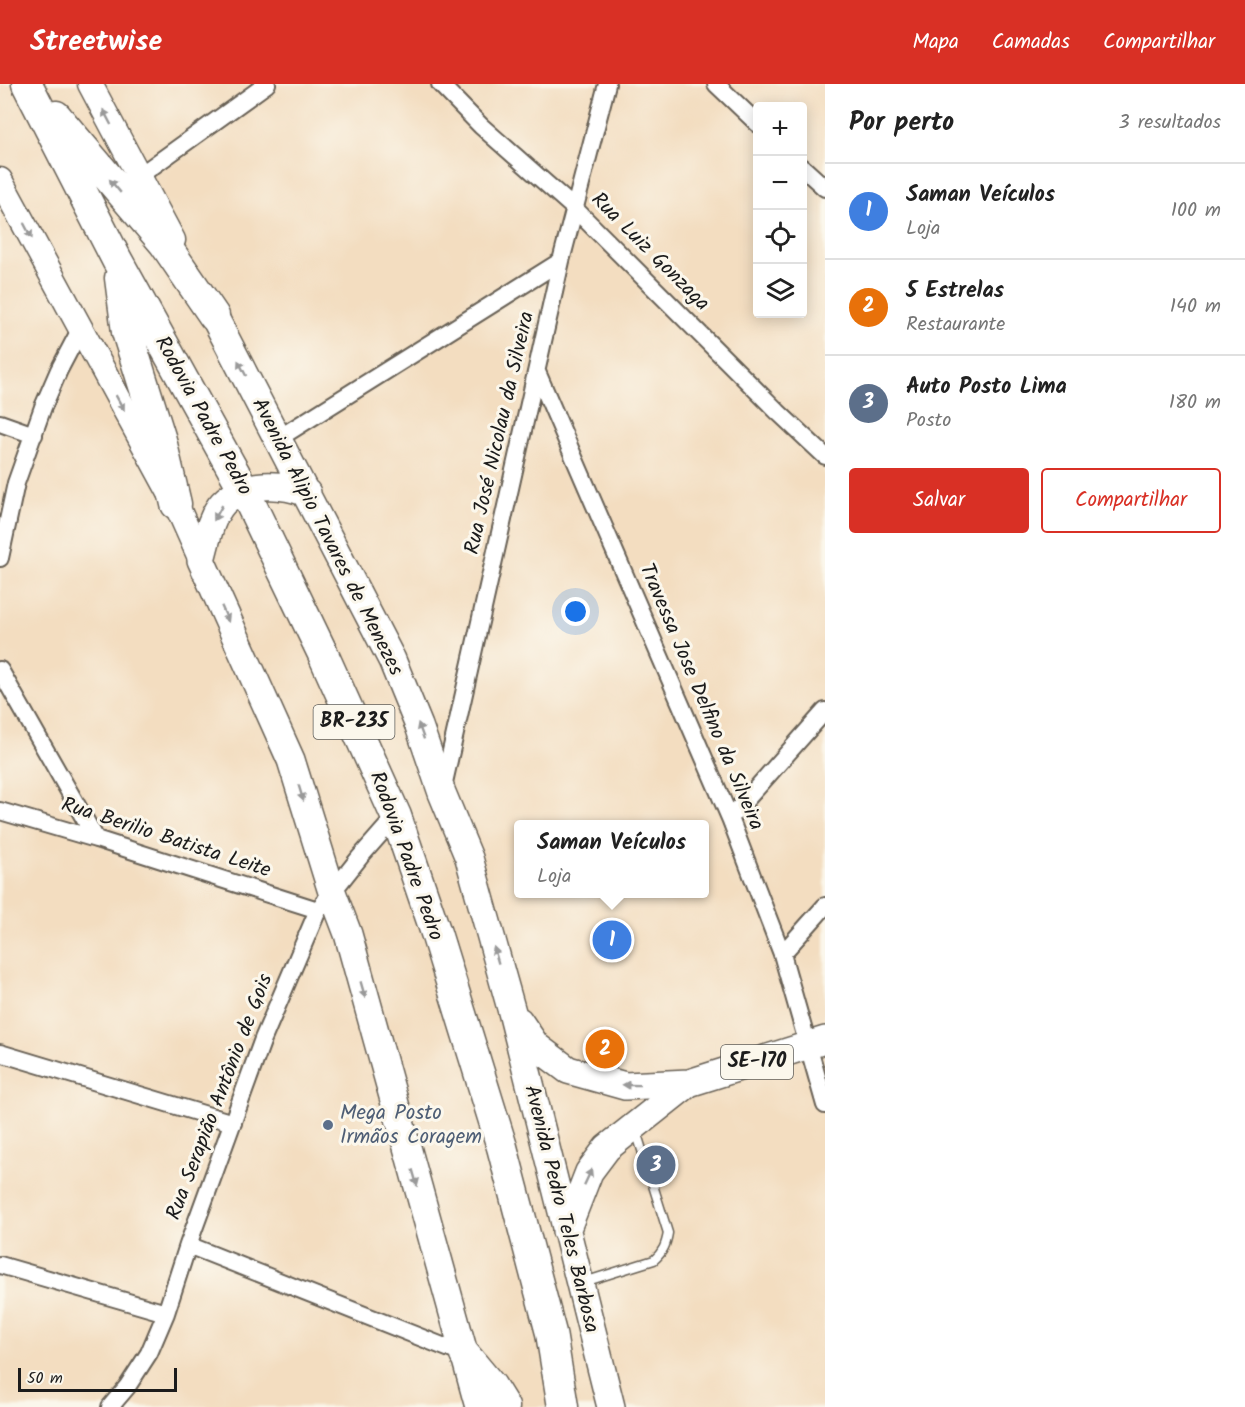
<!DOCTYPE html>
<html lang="pt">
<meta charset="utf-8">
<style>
body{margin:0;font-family:Kalam,sans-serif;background:#f2f2f2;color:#222}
.controls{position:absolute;right:18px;top:18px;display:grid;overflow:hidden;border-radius:6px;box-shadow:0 3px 15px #0003}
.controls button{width:54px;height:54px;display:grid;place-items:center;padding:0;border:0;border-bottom:2px solid #e0e0e0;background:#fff;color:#222;font:30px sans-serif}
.scale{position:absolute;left:18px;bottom:15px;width:159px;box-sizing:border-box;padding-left:6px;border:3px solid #1c1c1c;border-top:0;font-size:16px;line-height:21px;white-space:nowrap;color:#1c1c1c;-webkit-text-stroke:4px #fbf7ec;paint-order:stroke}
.you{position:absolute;left:576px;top:528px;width:21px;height:21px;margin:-15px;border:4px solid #fff;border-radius:50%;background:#1a73e8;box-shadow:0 0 0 9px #1a73e833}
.badge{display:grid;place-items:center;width:39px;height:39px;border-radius:50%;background:#d93025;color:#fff;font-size:20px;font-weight:700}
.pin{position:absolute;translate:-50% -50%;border:3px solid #fff;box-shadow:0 2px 6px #0006}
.popup{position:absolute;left:514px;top:736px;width:195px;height:78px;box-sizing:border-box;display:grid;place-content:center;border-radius:6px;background:#fff;filter:drop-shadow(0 2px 4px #0005);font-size:20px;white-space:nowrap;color:#767676}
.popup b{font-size:22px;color:#222}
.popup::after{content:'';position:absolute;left:50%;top:100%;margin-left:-12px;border:12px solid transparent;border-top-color:#fff}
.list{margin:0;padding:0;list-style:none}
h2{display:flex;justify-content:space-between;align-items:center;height:78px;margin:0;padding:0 24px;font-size:26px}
h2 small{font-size:20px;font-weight:400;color:#767676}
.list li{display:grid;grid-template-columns:39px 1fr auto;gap:18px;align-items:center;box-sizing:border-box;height:96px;padding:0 24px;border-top:2px solid #e0e0e0}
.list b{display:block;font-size:22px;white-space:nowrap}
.list p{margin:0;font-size:20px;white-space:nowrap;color:#767676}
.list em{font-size:20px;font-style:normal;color:#767676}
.actions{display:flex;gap:12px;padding:18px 24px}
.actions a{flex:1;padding:14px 0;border:2px solid #d93025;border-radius:6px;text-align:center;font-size:21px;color:#d93025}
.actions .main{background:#d93025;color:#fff}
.icon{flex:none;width:33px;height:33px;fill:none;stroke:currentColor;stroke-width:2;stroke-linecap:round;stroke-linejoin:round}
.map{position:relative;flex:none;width:825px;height:1323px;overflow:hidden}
header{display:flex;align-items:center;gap:36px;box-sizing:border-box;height:84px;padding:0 30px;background:#d93025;color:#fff}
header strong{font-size:28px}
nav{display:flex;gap:33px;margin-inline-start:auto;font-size:21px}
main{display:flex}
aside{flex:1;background:#fff}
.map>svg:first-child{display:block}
</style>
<header>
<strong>Streetwise</strong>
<nav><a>Mapa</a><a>Camadas</a><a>Compartilhar</a></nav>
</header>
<main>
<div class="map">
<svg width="825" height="1323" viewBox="0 0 825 1323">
<rect width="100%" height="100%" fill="#fbf7ec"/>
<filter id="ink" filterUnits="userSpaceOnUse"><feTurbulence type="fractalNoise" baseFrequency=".0167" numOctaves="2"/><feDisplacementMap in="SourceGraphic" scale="12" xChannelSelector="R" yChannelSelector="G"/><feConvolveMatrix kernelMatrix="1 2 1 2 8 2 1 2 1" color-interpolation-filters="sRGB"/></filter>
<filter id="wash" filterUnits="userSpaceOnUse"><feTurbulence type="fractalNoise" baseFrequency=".008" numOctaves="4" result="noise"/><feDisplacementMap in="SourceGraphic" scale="24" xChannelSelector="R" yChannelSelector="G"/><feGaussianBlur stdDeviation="1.35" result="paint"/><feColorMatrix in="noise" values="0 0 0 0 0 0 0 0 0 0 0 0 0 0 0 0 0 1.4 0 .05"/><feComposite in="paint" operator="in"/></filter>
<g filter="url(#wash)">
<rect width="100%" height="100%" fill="#f3ddc0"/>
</g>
<g filter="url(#ink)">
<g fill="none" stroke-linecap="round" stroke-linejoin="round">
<!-- lane casing -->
<g stroke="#676055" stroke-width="11">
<path id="lane" d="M584 1198 654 1176C663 1168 666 1161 668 1149L636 1047"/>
</g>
<!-- street casing -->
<g stroke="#676055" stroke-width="20">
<path id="street" d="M440 0 481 42 575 125 778 328 825 372
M716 0 758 40
M802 83 825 104
M139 92 267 0
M537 288 730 734 782 870 825 1021
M0 339 34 351
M279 354 561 177
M0 474 16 399 43 323 59 286 80 246
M0 586 96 755
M443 703 561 177 607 0
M0 727 96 755 318 826
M730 734 825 627
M782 870 825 822
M0 969 233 1039
M188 1161 465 1271
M0 1181 166 1229
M110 1323 127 1303 149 1269 166 1229 188 1161 263 955 318 826 360 773 396 732"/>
</g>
<!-- secondary casing -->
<g stroke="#676055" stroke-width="27">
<path id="secondary" d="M90 0 173 156
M0 96 176 420 201 476"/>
</g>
<!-- primary casing -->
<g stroke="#676055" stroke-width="30">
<path id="primary" d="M214 232 392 576 419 642 442 709 469 774 512 928 611 1323
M307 409C280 399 245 397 223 419 210 433 206 459 201 476L291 676 332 808 348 850 479 1323
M519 937 536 962 568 986 625 1002 689 999
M566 1147 589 1088 607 1064 689 999 825 956"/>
</g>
<!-- highway casing -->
<g stroke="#676055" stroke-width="33">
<path id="highway" d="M27 0 117 176 244 406 322 568 396 732 436 849 502 1063 551 1249 563 1323
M56 32 164 159 214 232
M120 194 127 248 161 356 176 420
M465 1271 491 1302 504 1323"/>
</g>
<!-- lane -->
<use href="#lane" stroke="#fff" stroke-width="8"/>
<!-- street -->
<use href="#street" stroke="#fff" stroke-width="16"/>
<!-- secondary -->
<use href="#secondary" stroke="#fff" stroke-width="24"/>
<!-- primary -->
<use href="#primary" stroke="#fff" stroke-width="27"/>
<!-- highway -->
<use href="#highway" stroke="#fff" stroke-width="30"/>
</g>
<!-- one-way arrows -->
<defs><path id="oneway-solid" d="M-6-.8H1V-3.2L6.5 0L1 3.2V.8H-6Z" transform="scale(1.5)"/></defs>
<g fill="#999">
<use href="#oneway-solid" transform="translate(107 33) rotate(-118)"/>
<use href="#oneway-solid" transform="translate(115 102) rotate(-130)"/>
<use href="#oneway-solid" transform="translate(28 147) rotate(62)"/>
<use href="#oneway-solid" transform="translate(242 284) rotate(-118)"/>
<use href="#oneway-solid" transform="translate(120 319) rotate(61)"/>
<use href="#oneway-solid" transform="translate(218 429) rotate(119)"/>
<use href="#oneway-solid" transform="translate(225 530) rotate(66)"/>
<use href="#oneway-solid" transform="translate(421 647) rotate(-110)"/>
<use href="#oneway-solid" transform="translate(301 709) rotate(73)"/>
<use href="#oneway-solid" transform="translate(496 871) rotate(-106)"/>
<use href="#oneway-solid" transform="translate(363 906) rotate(74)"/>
<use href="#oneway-solid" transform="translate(631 1001) rotate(-179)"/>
<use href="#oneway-solid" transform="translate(588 1093) rotate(-65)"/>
<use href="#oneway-solid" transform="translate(415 1094) rotate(74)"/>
</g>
</g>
<!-- markers -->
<circle fill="#5c6f8a" stroke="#fbf7ec" stroke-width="2" cx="328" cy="1041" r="6"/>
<g text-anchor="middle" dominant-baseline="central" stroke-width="6" stroke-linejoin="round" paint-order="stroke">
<!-- shield labels -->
<g fill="#fbf7ec" stroke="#5f5e5a" stroke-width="1.5">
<rect x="313.5" y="621" width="81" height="34" rx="4.5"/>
<rect x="721" y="961" width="72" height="34" rx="4.5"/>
</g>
<g font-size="20" font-weight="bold" fill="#1c1c1c">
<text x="354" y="638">BR-235</text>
<text x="757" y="978">SE-170</text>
</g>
<!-- street labels -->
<g font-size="21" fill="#1c1c1c" stroke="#fbf7ec">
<text transform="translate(650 168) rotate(45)">Rua Luiz Gonzaga</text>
<text transform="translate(203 332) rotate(61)">Rodovia Padre Pedro</text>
<text transform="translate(500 349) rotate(-77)">Rua José Nicolau da Silveira</text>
<text transform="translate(327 453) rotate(63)">Avenida Alipio Tavares de Menezes</text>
<text transform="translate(701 613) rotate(67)">Travessa Jose Delfino da Silveira</text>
<text transform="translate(166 754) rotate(18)">Rua Berilio Batista Leite</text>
<text transform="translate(406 772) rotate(70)">Rodovia Padre Pedro</text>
<text transform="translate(220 1013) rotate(-69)">Rua Serapião Antônio de Gois</text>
<text transform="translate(561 1125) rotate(76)">Avenida Pedro Teles Barbosa</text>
</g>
<!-- service labels -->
<g font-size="21" fill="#4e5e75" stroke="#fbf7ec" text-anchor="start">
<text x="340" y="1029">Mega Posto<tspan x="340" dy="24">Irmãos Coragem</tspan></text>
</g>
</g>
</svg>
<div class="controls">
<button>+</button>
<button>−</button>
<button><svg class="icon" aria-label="locate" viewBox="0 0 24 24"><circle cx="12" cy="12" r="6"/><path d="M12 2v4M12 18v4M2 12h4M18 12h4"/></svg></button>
<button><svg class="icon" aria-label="layers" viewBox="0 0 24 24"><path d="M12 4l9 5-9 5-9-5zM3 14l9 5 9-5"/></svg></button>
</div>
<div class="scale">50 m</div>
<div class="you"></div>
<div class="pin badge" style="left:612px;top:856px;background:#3f7fe0">1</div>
<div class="popup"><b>Saman Veículos</b>Loja</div>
<div class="pin badge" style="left:605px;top:965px;background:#e8710a">2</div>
<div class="pin badge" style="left:656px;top:1081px;background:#5c6f8a">3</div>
</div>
<aside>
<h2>Por perto<small>3 resultados</small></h2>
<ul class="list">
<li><span class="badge" style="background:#3f7fe0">1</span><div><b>Saman Veículos</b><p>Loja</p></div><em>100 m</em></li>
<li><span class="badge" style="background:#e8710a">2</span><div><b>5 Estrelas</b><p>Restaurante</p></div><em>140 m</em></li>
<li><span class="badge" style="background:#5c6f8a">3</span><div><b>Auto Posto Lima</b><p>Posto</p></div><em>180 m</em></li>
</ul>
<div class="actions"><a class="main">Salvar</a><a>Compartilhar</a></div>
</aside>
</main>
